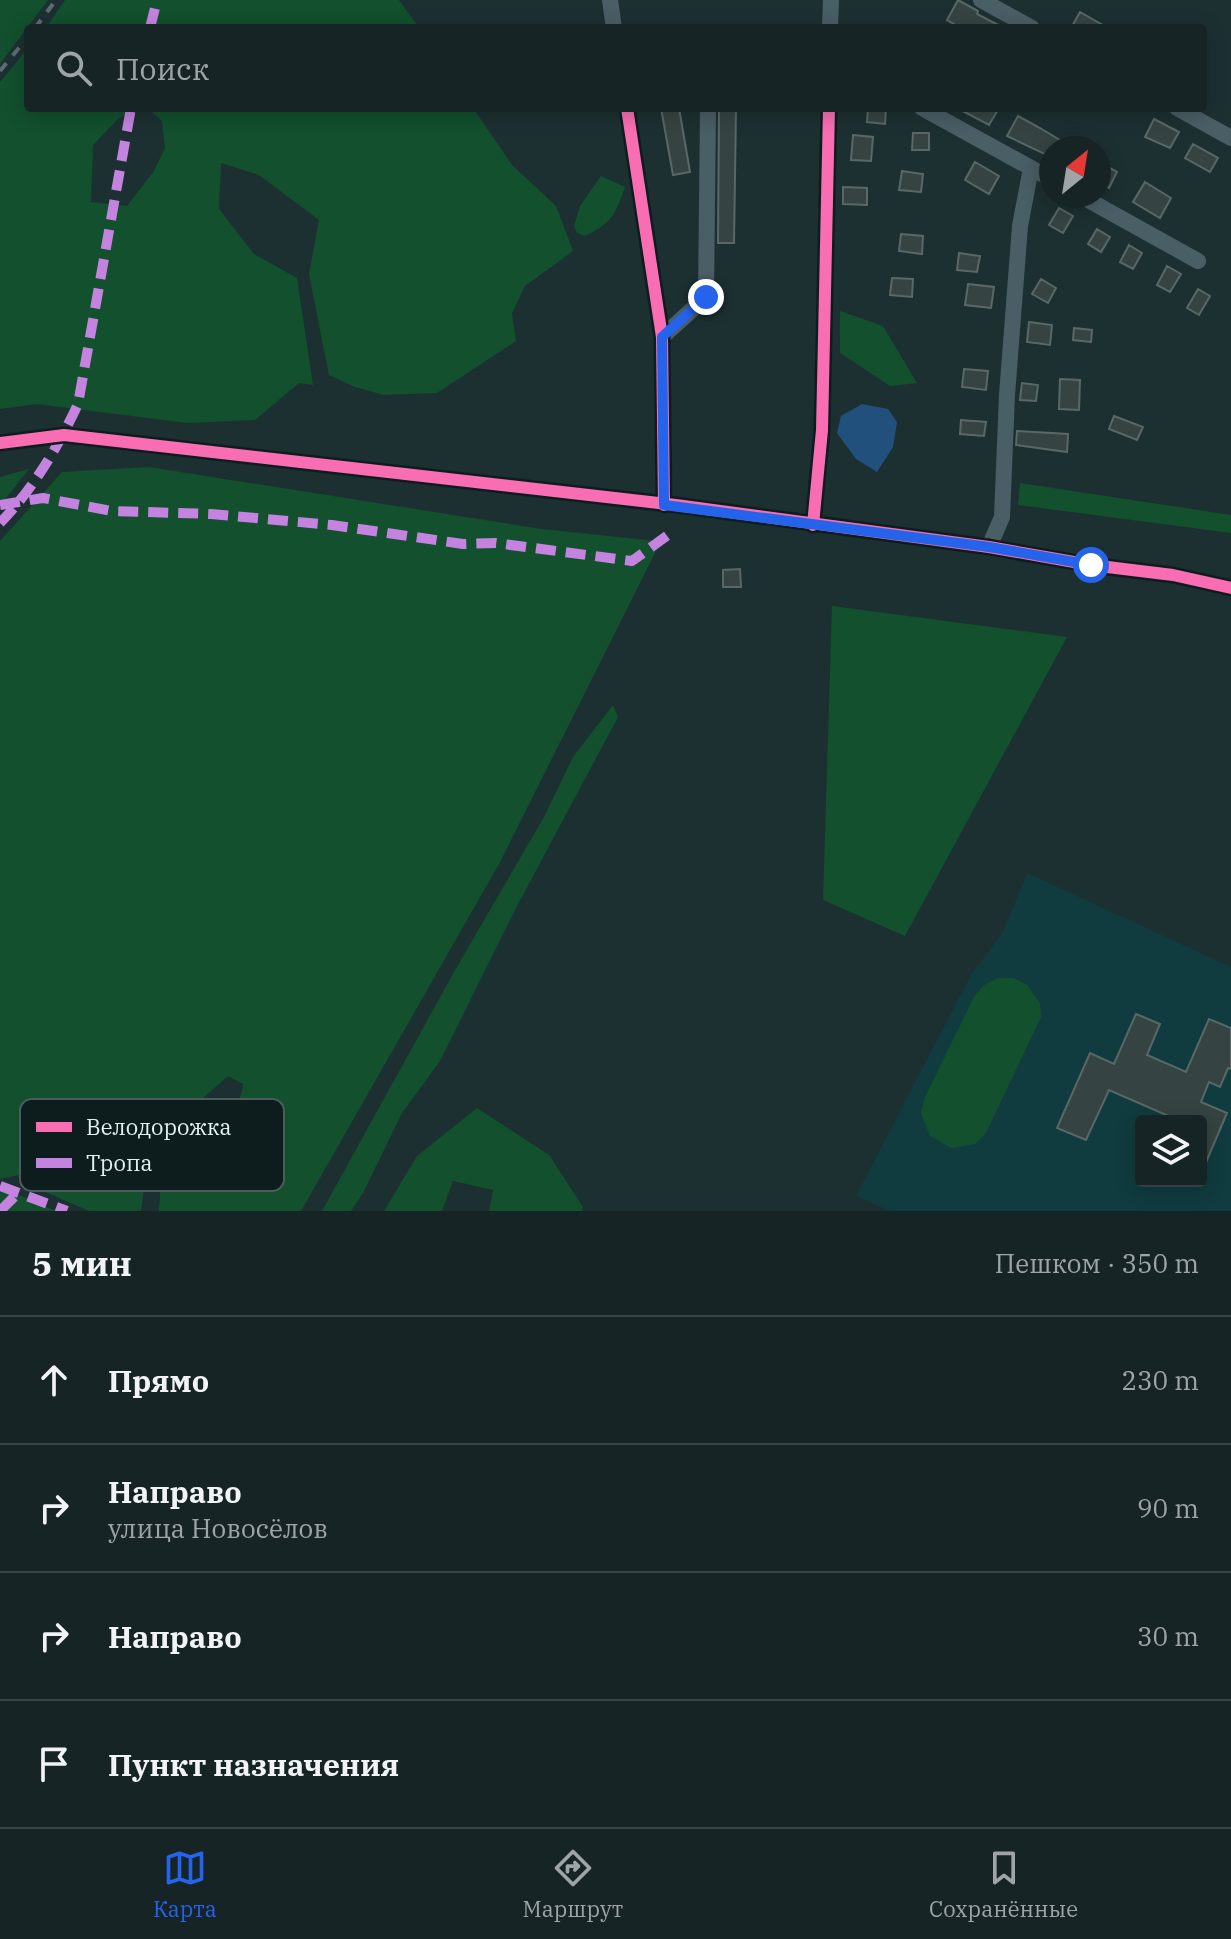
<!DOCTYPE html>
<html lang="ru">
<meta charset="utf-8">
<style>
body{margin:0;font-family:"IBM Plex Serif",serif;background:#1f2c2d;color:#f1f3f6}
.controls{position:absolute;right:24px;bottom:24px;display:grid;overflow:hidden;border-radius:8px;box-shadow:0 4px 20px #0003}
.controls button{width:72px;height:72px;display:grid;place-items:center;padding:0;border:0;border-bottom:2px solid #354142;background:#162425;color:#f1f3f6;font:40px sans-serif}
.compass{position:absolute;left:1039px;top:136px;width:72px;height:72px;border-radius:50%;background:#162425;box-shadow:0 4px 20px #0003;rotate:30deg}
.stop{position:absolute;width:24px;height:24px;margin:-18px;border:6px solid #2563eb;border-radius:50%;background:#fff}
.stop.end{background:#2563eb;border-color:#fff;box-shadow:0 2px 8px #0008}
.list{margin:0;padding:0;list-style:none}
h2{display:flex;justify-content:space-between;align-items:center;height:104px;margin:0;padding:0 32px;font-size:34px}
h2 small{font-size:26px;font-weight:400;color:#9ea4a7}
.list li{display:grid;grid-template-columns:52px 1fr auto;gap:24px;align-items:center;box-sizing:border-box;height:128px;padding:0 32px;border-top:2px solid #354142}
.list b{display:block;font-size:30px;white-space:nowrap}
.list p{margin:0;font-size:26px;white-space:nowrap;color:#9ea4a7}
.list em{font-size:26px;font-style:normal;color:#9ea4a7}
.icon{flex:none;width:44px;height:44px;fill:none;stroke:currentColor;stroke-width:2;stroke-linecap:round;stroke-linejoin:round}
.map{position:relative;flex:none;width:1231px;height:1211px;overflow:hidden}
.search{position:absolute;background:#162425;box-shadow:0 4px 20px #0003;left:24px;right:24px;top:24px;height:88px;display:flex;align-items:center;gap:20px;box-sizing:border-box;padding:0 28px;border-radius:8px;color:#9ea4a7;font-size:30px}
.sheet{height:616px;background:#162425}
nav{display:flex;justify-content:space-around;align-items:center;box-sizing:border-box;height:112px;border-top:2px solid #354142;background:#162425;font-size:22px;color:#9ea4a7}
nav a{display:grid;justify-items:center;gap:4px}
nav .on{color:#2563eb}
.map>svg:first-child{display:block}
</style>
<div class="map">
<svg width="1231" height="1211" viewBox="0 0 1231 1211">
<rect width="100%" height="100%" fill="#1d3031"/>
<!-- built -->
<path fill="#103c3f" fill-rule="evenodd" d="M1027 873 1231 967V1211H890L856 1196 971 975 1003 932ZM1141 1121H1201V1181H1141Z"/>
<!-- green -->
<path fill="#12502e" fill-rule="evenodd" d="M0 0H48L0 64Z
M65 0H399L419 28H46Z
M28 48V108H140L119 118 93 145 91 202 127 206 154 171 165 148 162 121 147 108H473L512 165 556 206 573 251 525 286 512 313 516 341 437 393 384 395 355 387 329 375 309 274 319 220 259 175 221 163 219 209 254 254 297 278 313 385 299 383 255 420 187 423 37 404 0 409V82Z
M601 176 625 187C616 214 611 224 585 236L577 233 574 226 580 206Z
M840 311 883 326 917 383 890 386 840 353Z
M149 467 542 529 665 542 656 551 499 864 301 1211H159L161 1180 144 1187 141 1211H89L43 1191 42 1181C25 1171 17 1176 0 1179V541L62 472ZM228 1076 243 1084C242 1099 233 1111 220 1118L209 1111 202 1099Z
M29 469 0 506V477Z
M1020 483 1231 515V533L1018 505Z
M832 606 1067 637 905 936 823 900Z
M613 705 618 717 516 908 440 1061 402 1113 363 1193 351 1211H322L454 972 544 817 573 757Z
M998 978H1014L1027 985 1040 1003 1041 1017 986 1133 975 1144 951 1148 930 1136 921 1113 925 1097 974 997 984 985Z
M477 1108 549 1155 583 1207 582 1211H489L493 1190 453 1181 442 1211H384L417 1156Z
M0 1191 21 1196 56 1211H0Z"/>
<!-- water -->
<path fill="#22507d" d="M862 404 888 409 897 422 893 447 877 472 856 459 837 433 841 416Z"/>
<!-- building -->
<path fill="#354443" stroke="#596866" stroke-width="2" d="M958 0 978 11 977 14 1004 28H961L947 20Z
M1080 12 1108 28H1071Z
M661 108H679L690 172 673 175Z
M719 108H736L734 243H718Z
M868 108H886L885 124 867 122Z
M957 108H999L989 125Z
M1018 116 1040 128 1073 148H1051V157L1007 136Z
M1154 119 1179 132 1170 148 1145 137Z
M913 133H929V150H912Z
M853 135 873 137 871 161 851 160Z
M1193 144 1218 158 1210 172 1185 158Z
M975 162 999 176 989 194 965 180Z
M1099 162 1117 172 1109 188 1099 183Z
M902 171 923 174 921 192 899 190Z
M1145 182 1171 198 1160 218 1133 202Z
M843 187 867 188V205L843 204Z
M1059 208 1073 216 1063 233 1049 225Z
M1097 229 1110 237 1101 252 1088 244Z
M901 234 923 236 922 254 899 251Z
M1129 245 1142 253 1133 269 1120 262Z
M959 253 980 256 977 272 957 270Z
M1167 266 1181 274 1170 292 1157 285Z
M892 278 913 279 912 297 890 295Z
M1041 279 1056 288 1048 303 1032 294Z
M968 284 994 287 991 308 965 305Z
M1198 289 1210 296 1199 315 1187 308Z
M1029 322 1052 325 1050 345 1027 342Z
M1074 328 1092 330 1091 342 1073 340Z
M964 369 988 371 986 390 962 387Z
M1060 379 1080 380 1079 410 1059 409Z
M1022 383 1038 385 1036 401 1020 400Z
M1114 416 1143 427 1137 440 1109 429Z
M961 420 986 422 984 436 960 434Z
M1017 431 1068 434 1067 452 1016 445Z
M740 569 741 587H723V570Z
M1136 1014 1160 1024 1147 1055 1186 1072 1209 1019 1231 1028V1069L1228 1068 1220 1087 1209 1082 1201 1102 1227 1113 1201 1174V1121H1180L1109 1090 1086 1140 1057 1128 1090 1053 1114 1064Z"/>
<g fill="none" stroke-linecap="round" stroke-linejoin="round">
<!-- minor -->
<path stroke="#4a5e65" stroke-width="16" d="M610 0 614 28
M981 0 1032 28
M830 28 831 0
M627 108 662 337 664 505
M922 108 1051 179
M1177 108 1231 138
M1081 196 1198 261
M662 337 706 297 708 108
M0 443 64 435 676 505 989 547 1091 565 1173 575 1231 588
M813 525 822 430 829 108
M989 547 1002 517 1007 395 1020 226 1031 168"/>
<!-- rail -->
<path stroke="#5c6c71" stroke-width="4" stroke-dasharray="10 10" stroke-linecap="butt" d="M35 28 56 0
M0 71 28 37"/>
<!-- quiet -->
<path stroke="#c483df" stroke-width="10" stroke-dasharray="20 10" stroke-linecap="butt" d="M150 28 157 0
M0 505 43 498 112 511 211 514 332 525 463 544 496 543 632 561 675 530
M0 523C33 489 58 447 78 404L131 108
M0 1186 67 1211
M0 1211 19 1192"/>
<!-- cycleway casing -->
<g stroke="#0d1c1d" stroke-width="17">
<path id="cycleway" d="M627 108 662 337 664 505
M0 443 64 435 676 505 989 547 1091 565 1173 575 1231 588
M813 525 822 430 829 108"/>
</g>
<!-- cycleway -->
<use href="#cycleway" stroke="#f96db3" stroke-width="12"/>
</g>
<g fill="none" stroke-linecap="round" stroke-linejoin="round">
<!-- route -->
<path stroke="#2563eb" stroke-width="10" d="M706 297 662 337 664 505 989 547 1091 565"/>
</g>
<!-- legend -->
<rect x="20" y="1099" width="264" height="92" rx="12" fill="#0d1c1d" stroke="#4c5c5d" stroke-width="2"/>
<rect x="36" y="1122" width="36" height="10" fill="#f96db3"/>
<rect x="36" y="1158" width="36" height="10" fill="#c483df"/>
<g font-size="22" fill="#dff1f3">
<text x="86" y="1135">Велодорожка</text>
<text x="86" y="1171">Тропа</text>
</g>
</svg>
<div class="controls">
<button><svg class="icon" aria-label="layers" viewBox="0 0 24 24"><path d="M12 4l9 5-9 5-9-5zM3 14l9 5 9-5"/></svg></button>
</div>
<svg class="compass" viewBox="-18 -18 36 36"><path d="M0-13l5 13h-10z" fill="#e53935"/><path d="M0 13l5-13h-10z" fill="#9ea4a7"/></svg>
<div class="stop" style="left:1091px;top:565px"></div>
<div class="stop end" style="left:706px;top:297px"></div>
<div class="search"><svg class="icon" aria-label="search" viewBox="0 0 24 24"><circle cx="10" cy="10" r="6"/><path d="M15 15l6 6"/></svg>Поиск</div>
</div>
<section class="sheet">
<h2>5 мин<small>Пешком · 350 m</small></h2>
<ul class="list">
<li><svg class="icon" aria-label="ahead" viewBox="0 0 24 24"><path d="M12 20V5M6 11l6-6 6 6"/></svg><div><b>Прямо</b></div><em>230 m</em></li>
<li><svg class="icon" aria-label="right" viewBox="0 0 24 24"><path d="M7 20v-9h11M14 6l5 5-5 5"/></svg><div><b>Направо</b><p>улица Новосёлов</p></div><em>90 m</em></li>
<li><svg class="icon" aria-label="right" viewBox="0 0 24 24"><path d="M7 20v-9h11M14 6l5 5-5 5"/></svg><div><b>Направо</b></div><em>30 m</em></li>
<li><svg class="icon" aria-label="arrive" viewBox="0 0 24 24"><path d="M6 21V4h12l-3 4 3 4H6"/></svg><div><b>Пункт назначения</b></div></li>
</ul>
</section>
<nav>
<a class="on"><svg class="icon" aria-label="map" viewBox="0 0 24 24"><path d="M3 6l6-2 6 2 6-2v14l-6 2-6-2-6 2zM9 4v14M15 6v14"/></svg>Карта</a>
<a><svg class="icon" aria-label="directions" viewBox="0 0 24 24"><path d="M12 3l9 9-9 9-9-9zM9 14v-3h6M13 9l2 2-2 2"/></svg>Маршрут</a>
<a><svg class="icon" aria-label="saved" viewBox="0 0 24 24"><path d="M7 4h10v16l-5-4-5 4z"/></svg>Сохранённые</a>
</nav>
